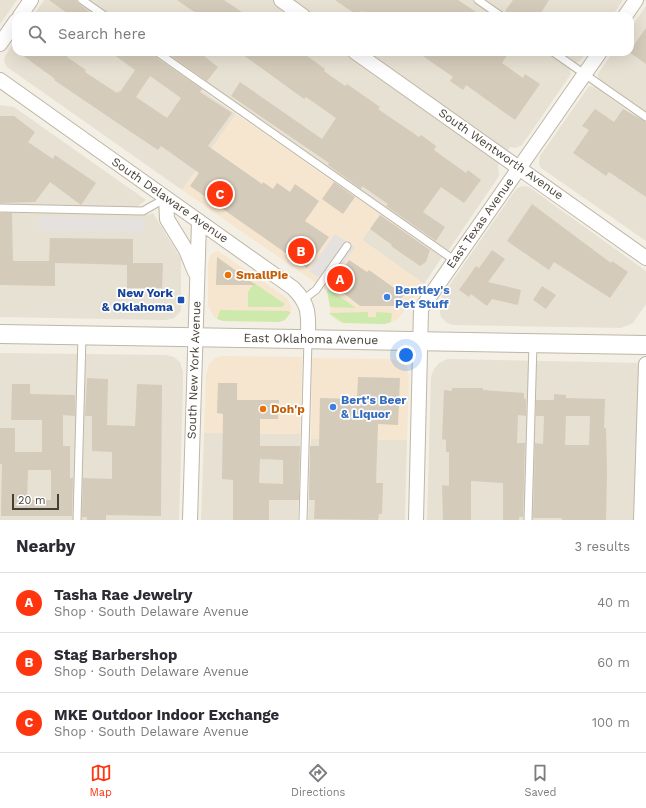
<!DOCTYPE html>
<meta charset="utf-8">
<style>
body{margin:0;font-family:"Work Sans",sans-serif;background:#f2f2f3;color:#2b2b33}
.scale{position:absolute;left:12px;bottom:10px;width:47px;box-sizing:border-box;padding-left:4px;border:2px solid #463f34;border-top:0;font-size:11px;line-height:14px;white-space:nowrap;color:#463f34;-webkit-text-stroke:3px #fff;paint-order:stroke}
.you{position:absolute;left:406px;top:355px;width:14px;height:14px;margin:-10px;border:3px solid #fff;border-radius:50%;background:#1a73e8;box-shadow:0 0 0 6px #1a73e833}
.badge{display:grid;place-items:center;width:26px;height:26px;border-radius:50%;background:#ff3510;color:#fff;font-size:13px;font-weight:700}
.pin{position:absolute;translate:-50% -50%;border:2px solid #fff;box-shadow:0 1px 4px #0006}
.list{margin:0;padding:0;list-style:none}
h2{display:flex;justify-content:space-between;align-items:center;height:52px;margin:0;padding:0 16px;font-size:17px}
h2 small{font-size:13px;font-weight:400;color:#7c7c81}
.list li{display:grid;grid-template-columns:26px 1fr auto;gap:12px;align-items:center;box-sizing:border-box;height:60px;padding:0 16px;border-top:1px solid #e1e1e2}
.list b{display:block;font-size:15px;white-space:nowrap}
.list p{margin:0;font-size:13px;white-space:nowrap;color:#7c7c81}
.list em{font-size:13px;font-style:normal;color:#7c7c81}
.icon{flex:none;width:22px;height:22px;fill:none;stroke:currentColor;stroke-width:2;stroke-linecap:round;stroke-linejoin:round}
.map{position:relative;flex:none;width:646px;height:520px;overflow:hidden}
.search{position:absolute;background:#fff;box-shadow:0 4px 16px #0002;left:12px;right:12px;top:12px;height:44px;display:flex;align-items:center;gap:10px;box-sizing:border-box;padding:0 14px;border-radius:12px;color:#7c7c81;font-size:15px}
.sheet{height:232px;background:#fff}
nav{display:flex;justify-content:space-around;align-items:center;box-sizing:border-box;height:56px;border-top:1px solid #e1e1e2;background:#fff;font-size:11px;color:#7c7c81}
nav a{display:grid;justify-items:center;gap:2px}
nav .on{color:#ff3510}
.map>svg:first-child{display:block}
</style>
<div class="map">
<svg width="646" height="520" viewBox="0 0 646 520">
<rect width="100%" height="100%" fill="#f3efe5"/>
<!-- residential -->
<path fill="#e7e1d3" d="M0 0H17L0 24Z
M44 0H74L97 16H33Z
M89 0H623L612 16H112Z
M646 6V112L601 81 597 75 613 52H630V29Z
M16 39V52H148L236 114 182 190 7 67 5 64 4 58Z
M164 52H587L579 62H577L570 71 571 74 522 145 515 148 510 147 498 165 499 176 448 251Z
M589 86 595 87 646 124V241L541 168 539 164 540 156Z
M0 105 14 107 146 200 137 207 0 204Z
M522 186 529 187 646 271V304L633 323 621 328 453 325 447 323 441 317 439 307 442 296 516 189Z
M0 212 147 215 153 213 181 259V311L174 318 166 320 0 317Z
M380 214 442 257 424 284 362 240Z
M0 353 166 355 174 357 180 362 183 372V387L179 520H0Z
M448 359 646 363V520H427L431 377 434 369 439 363Z
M204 433 300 434 298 520H201Z
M311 439 407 440 405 520H308Z"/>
<!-- commercial -->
<path fill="#f6e6cf" d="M236 114 380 214 362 240 424 284 398 319 385 324 339 322 330 315V298L326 290 182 190Z
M218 251 287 298 292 308 288 317 279 322 223 321 214 317 208 306V262L211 254Z
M222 356 302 357 300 434 204 433 206 375 209 364 215 358Z
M312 358 392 359 405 364 409 375 407 440 311 439Z"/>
<!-- green -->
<path fill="#cee9ac" d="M254 283 285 304 282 307H248V292Z
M329 289 356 308 330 307 327 291Z
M220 310 287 311 291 312 285 320 279 322 223 321 217 319Z
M368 312V317H376V312L392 313 391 322 385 324 343 323 329 313Z"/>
<!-- parking -->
<path fill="#e4e1de" d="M39 216 144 218V233L39 231Z
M335 234 355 247 329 284 309 271Z"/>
<!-- building -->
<path fill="#d5cbba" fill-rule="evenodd" d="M49 0H77L79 4 94 15 93 16H71Z
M177 0H224L248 16H200Z
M335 0H458L482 16H369L362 11 358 16Z
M513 0H549L539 16H512L505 11Z
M646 28V64L629 52Z
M18 52H71L67 57 86 70 85 72 117 93 119 91 120 92 135 70 110 52H152L154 56 202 89 200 92 232 113 208 146 262 184 263 182 273 189 277 183 290 192 295 184 319 201 305 221 329 237 307 268 190 186 199 173 161 146 158 150 119 124 54 80 55 79ZM150 76 181 98 167 118 136 97Z
M166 52H199L218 67 207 81Z
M239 52H302L325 69 324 71 345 86 347 84 380 107 378 109 419 137 421 135 436 146 434 150 466 173 468 170 481 180 464 203 441 187 423 212 445 227 436 241 386 206 388 204 365 188 362 186 361 189 328 165 329 163 231 96 240 82 322 139 336 118 306 97 304 99Z
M417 52H509L502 63 523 78 525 74 540 84 515 120 466 85 463 90 450 81 453 77Z
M595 109 614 122 623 109 646 122V197L609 172 606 176 573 153 589 130 582 126Z
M0 116H14L35 132 28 142 53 159 55 155 96 183 81 205 50 182 35 202 0 203Z
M334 182 355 197 343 214 322 199Z
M532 204 611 263 612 261 628 272 610 298 554 262 549 270 507 241Z
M0 213H12L13 261H49L50 238 133 239V263H163L162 288H127V265L96 264 55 263V286L0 285Z
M380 215 430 250 426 262 420 266 391 246 392 245 370 229Z
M492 250 505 259 488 282 521 290 518 305 492 299 487 306 471 294 469 297 459 290 476 266 479 268Z
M217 257 256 285H216Z
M349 260 367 272 369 270 404 295 396 306H360L332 284Z
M542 286 556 295 546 309 533 300Z
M358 377 400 378 398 425 378 424 376 483H383L382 514H379L378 520 314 519 315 500H309L310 446H319L320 398 357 399Z
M87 378 108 379 107 425 135 426 137 384 162 385 161 516 106 515V520H87V517H82L83 478 112 479V452L92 451V416H85Z
M218 383H237V400H279L278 419H260V446H300L299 500H269V520H233V480L222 479 223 414 217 413ZM260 459 283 460V484L259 483Z
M12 384H30V394L75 395V416L63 415V446H70V478H73L72 516H1L2 464H0V428H15V452H42V420H11ZM28 470H51V500H27Z
M452 388H483V390L524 393V399H526V416L518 415 517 443H525L523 517H519V520H503V483L471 481V520H443L442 485 449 486V452H446V440L442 439 444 390 452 391Z
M554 394 566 395V398L605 399 604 428H606L607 473 606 520H562V518H533L535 443 543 444 544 416H536V400H554ZM566 416H590L589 445H565Z"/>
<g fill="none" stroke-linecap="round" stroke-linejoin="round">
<!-- service casing -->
<g stroke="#bfb7a7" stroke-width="9">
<path id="service" d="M82 0 105 16
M478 0 501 16
M157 52 454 260
M553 52 646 117
M0 208 143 211 166 198
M304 299 316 290 347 246
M77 520 82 336
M303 520 308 340
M528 520 533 343"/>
</g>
<!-- minor casing -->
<g stroke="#bfb7a7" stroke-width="16">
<path id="minor" d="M281 0 303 16
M20 16 31 0
M625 16 636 0
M0 44 16 21
M355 52 646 258
M0 80 293 288C311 306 308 316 308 339
M166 198 167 219 186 250 195 272
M190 520 199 221
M416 520 421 309 600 52
M641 520 646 364"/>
</g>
<!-- tertiary casing -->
<g stroke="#bfb7a7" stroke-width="20">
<path id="tertiary" d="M0 334 646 345"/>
</g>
<!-- service -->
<use href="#service" stroke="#fff" stroke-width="7"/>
<!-- minor -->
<use href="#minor" stroke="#fff" stroke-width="14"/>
<!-- tertiary -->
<use href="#tertiary" stroke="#fff" stroke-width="18"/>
</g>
<!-- markers -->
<g fill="#e8710a" stroke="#fff" stroke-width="1.5">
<circle cx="228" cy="275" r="4"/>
<circle cx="263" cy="409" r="4"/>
</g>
<g fill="#3f7fe0" stroke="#fff" stroke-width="1.5">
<circle cx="387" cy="297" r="4"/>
<circle cx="333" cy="407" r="4"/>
</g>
<rect fill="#1a4fb4" stroke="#fff" stroke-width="1.5" x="177" y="296" width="8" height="8" rx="2"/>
<g text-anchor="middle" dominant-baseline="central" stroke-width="3.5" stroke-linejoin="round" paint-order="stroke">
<!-- street labels -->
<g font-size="12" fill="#463f34" stroke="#fff">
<text transform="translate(501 154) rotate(35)">South Wentworth Avenue</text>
<text transform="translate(170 200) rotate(35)">South Delaware Avenue</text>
<text transform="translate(480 223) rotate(-55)">East Texas Avenue</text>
<text transform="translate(311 339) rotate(1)">East Oklahoma Avenue</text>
<text transform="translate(194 370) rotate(-88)">South New York Avenue</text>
</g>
<!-- food labels -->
<g font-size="12" font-weight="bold" fill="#c56008" stroke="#fff" text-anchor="start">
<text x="236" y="275">SmallPie</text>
<text x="271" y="409">Doh'p</text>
</g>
<!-- shop labels -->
<g font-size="12" font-weight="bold" fill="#366cbe" stroke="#fff" text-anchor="start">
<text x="395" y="290">Bentley's<tspan x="395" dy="14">Pet Stuff</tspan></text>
<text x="341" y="400">Bert's Beer<tspan x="341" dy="14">&amp; Liquor</tspan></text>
</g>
<!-- transit labels -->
<g font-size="12" font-weight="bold" fill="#164399" stroke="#fff" text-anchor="end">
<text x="173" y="293">New York<tspan x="173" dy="14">&amp; Oklahoma</tspan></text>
</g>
</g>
</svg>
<div class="scale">20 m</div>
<div class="you"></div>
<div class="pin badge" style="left:340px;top:279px">A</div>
<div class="pin badge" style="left:301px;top:251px">B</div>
<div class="pin badge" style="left:220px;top:194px">C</div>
<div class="search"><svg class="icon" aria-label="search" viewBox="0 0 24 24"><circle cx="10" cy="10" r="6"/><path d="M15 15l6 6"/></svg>Search here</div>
</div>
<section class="sheet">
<h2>Nearby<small>3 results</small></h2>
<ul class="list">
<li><span class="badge">A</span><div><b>Tasha Rae Jewelry</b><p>Shop · South Delaware Avenue</p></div><em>40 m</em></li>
<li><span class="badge">B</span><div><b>Stag Barbershop</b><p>Shop · South Delaware Avenue</p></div><em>60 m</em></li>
<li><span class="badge">C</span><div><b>MKE Outdoor Indoor Exchange</b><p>Shop · South Delaware Avenue</p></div><em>100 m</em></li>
</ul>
</section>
<nav>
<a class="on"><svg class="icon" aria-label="map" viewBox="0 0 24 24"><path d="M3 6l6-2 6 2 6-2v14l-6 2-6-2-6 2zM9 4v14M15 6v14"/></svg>Map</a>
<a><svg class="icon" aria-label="directions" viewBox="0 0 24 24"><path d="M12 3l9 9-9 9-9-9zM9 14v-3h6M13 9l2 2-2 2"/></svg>Directions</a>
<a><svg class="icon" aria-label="saved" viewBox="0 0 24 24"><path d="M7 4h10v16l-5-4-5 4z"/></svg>Saved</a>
</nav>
